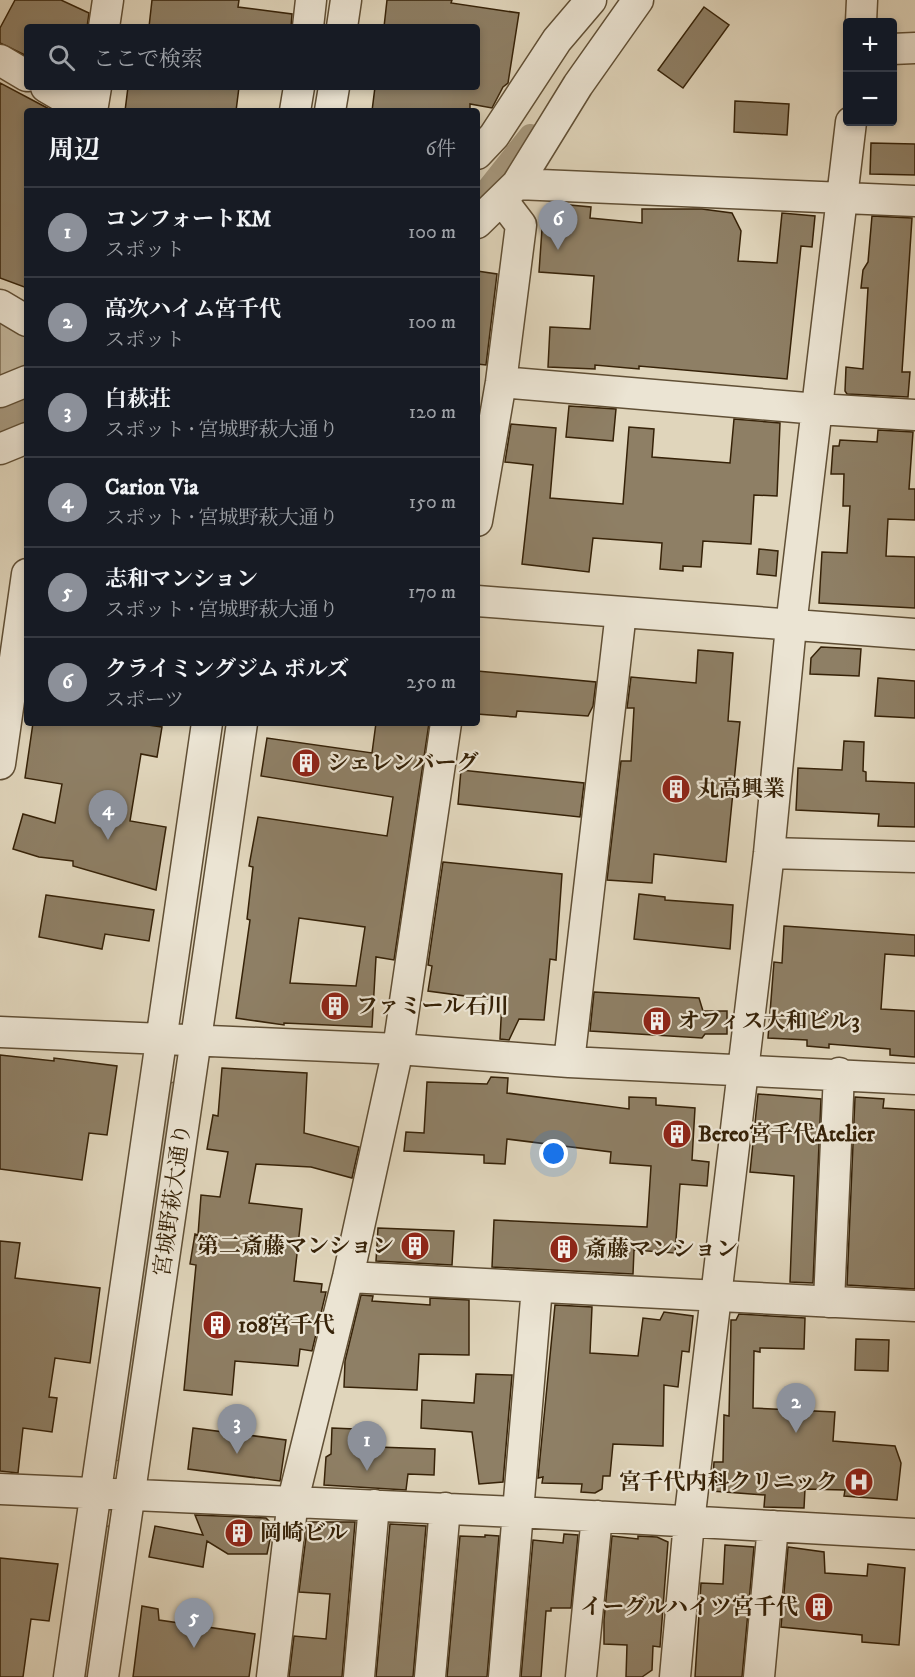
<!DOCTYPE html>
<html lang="ja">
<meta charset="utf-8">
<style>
body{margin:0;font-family:"IM FELL DW Pica","Noto Serif JP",serif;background:#242831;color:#f1f3f6}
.controls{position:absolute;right:18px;top:18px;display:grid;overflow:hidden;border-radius:6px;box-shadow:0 3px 9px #0003}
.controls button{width:54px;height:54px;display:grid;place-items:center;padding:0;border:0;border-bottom:2px solid #363941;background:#171b24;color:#f1f3f6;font:30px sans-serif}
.you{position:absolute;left:554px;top:1154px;width:21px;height:21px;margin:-15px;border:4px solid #fff;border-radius:50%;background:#1a73e8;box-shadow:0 0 0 9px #1a73e833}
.badge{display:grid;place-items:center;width:39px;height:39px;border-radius:50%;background:#8c9099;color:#fff;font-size:20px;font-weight:700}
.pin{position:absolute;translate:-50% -50px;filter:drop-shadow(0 2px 3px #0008)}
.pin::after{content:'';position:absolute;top:32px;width:21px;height:18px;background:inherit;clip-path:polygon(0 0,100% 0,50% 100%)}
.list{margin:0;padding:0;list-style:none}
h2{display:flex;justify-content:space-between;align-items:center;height:78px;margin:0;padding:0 24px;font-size:26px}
h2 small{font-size:20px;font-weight:400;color:#9ea1a6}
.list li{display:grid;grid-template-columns:39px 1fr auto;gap:18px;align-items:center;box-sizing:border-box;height:90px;padding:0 24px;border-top:2px solid #363941}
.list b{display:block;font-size:22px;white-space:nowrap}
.list p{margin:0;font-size:20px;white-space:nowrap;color:#9ea1a6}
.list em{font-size:20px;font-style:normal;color:#9ea1a6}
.icon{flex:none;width:33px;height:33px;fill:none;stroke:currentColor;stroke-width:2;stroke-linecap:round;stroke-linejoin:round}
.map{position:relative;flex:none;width:915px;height:1677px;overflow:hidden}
.search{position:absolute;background:#171b24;box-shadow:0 3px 9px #0003;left:24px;top:24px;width:456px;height:66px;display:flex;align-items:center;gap:15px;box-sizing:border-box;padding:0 21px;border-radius:6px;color:#9ea1a6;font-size:22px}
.panel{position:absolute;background:#171b24;box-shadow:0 3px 9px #0003;left:24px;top:108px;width:456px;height:618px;border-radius:6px}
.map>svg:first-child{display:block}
</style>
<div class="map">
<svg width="915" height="1677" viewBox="0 0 915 1677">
<rect width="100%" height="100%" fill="#e0d5bb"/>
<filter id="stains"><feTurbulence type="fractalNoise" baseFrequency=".00333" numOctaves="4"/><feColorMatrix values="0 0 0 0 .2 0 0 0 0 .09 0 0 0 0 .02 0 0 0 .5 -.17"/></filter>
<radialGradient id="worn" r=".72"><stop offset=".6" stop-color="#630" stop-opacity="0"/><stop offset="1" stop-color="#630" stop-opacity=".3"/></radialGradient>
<!-- green -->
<path fill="#c3b79d" stroke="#7c6c52" stroke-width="1.5" d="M0 321 27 337V373L0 384Z
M174 1082 176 1084 120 1461 115 1460 170 1083Z
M108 1526 111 1527 90 1677H82L106 1527Z"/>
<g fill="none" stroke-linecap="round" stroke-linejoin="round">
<!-- canal -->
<path stroke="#a6987e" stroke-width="26" d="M477 205 531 137
M0 421 27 411"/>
</g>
<!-- building -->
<path fill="#8e7f65" stroke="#362208" stroke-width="1.5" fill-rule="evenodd" d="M15 0H61L89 13 87 27H27V56L0 43V28Z
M152 0H239L238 7 292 14 291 27H149Z
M387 0H452L451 3 519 13 508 83 503 87 492 108 470 104V111H372L375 87H477V27H384Z
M704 7 729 25 683 88 658 70Z
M0 83 53 111H27V288L0 278Z
M128 87H239L236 111H125Z
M735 101 789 104 787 135 734 132Z
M871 143 915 144V175L870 174Z
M559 204 591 207 590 218 642 223V209H702L732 213 741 231 738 261 777 263 782 213 815 216 812 247 801 246 787 379 639 366V369L595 365V369L548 367 550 327 590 329 594 276 539 272 543 215Z
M872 216 912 218 902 372H910L908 397 847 394 845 391 846 367 863 369 868 288H861L863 270 868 262Z
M477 271 497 274 486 365 477 364Z
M569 406 616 409 613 441 566 437Z
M734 419 780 423 777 496 754 495 751 544 703 541 701 567 683 566V571L660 569 662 543 593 538 589 572 522 564 533 465 505 462 511 424 556 428 550 498 623 504 629 427 654 429 652 457 730 463Z
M878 430 913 432 909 489H915V520L888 519 886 556 915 557V608L819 603 822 552 847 553 850 506H843L844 474H831L833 446H839L840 440 877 442Z
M759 549 778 551 776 576 757 574Z
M821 647 861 649 859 676 810 674 811 658Z
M698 650 733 653 728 721 740 722 726 862 654 854 652 883 607 880 621 761H631L634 708H627L631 677 696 683Z
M477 671 596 682 593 706 588 716 517 711 516 717 477 714Z
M878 678 915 681V718L875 716Z
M33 723H134L162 727 157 757 141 754 130 821 166 827 156 890 73 866V861L39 857 13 849 23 814 55 823 62 784 25 778Z
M376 723H429L394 960 376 957 372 1027 284 1023V1025L236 1018 250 920 247 919 253 867 249 866 258 817 387 836 393 797 261 776 267 738 372 753ZM299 918 365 927 356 986 290 983Z
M844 741 864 742 863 771 866 772V781L915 783V827L878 826 879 814 796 810 798 768 842 770Z
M461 770 584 783 580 817 458 804Z
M443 862 562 874 556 960 550 959 544 1020 519 1019 509 1040 500 1039 502 1001 428 991 432 966 428 965Z
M639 894 665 897V900L733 905 730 949 634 939Z
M46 895 154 910 149 941 105 934 102 949 39 937Z
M784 926 915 935V956L885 954 881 1009 915 1011V1057L890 1055V1049L829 1044V1048L807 1046V1040L768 1038 774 962 782 963Z
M594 992 699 998 703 1011H727V1034H705L702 1038 590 1031Z
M0 1055 54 1061V1058L117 1066 107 1135 89 1133 82 1180 0 1169Z
M222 1068 307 1073 304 1133 359 1147 352 1178 311 1167 256 1164 249 1203 302 1209 294 1281 322 1284 321 1292H326L312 1351 300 1349 298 1366 235 1361 232 1395 184 1390 196 1265 190 1264 195 1234 198 1235 201 1195 220 1197 228 1152 207 1149 213 1115 218 1116Z
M491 1077 508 1078 507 1093 629 1109V1097L656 1098V1105L695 1108 692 1160 709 1162 707 1186 680 1184 675 1253 634 1250 633 1274 492 1267 494 1220 647 1227 651 1166 610 1163 611 1152 507 1139 505 1164 484 1163V1155L404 1151 406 1132 424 1133 427 1082 487 1084Z
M758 1094 821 1099 813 1283 790 1282 794 1176 750 1172Z
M855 1097 884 1099 883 1108 915 1110V1289L847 1285Z
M378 1228 454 1231 452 1265 376 1261Z
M0 1241 20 1243 15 1278 100 1288 90 1363 55 1358 49 1397 57 1398 52 1432 23 1428 18 1473 0 1471Z
M361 1295 373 1296 372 1301 430 1305V1298L469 1300V1355L419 1354 417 1390 344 1387 345 1361Z
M555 1305 592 1307 590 1353 638 1356 643 1318 660 1320 664 1312 693 1316 689 1352 682 1351 678 1387 664 1385 663 1446 613 1444 610 1476H603L602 1489 595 1493 581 1492 582 1484 542 1483 543 1477 538 1478Z
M739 1314 805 1318 804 1349 760 1348V1352L754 1351 753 1408 835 1412 833 1441 895 1446 901 1463 897 1500 844 1496 845 1490 805 1489 804 1508 764 1507 765 1495 712 1491 714 1462H723L724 1415 729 1416 731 1320H736Z
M856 1339 889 1340 888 1371 855 1370Z
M476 1374 512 1375 503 1482 479 1484 472 1432 421 1428 422 1400 474 1403Z
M193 1428 286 1440 280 1481 188 1469Z
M332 1428 378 1430 377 1447 435 1449 434 1475 408 1474 406 1490 324 1485 326 1457 331 1454Z
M195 1515 266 1518 273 1525 267 1554H228L207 1541 203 1567 149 1557 155 1526 203 1535Z
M308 1522H355L342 1677H289L294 1636 326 1639 330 1594 299 1592Z
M390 1524 426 1526 413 1677H376Z
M564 1534 578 1535 571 1608H551V1611H546L541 1677H521L533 1540 563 1543Z
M485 1535 499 1536 487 1677H447L460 1536 485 1537Z
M612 1536 638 1539V1536L657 1537 668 1542 660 1647 653 1646 652 1670 642 1677H626L627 1645 604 1644V1620Z
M725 1545 754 1547 742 1677H695L701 1583 723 1584Z
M788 1547 824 1552 825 1573 867 1576 868 1564 905 1568 899 1645 862 1642V1635L781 1627Z
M0 1558 58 1564 49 1621 31 1619 23 1677H0Z
M142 1606 158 1609 159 1620 255 1634 249 1677H133Z"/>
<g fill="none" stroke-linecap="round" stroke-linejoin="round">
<!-- minor casing -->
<g stroke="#604f35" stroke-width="33">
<path id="minor" d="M861 22 862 0
M104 27 108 0
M308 27 311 0
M342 27 346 0
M892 49 915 48
M0 60 27 76
M46 87 87 111
M92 111 96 87
M295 111 299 87
M330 111 334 87
M477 154 494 136 557 40 591 0
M517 184 915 201
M477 223 517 184 578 85 638 0
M0 305 27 321
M501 382 818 409 915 415
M0 392 27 381
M0 449 27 438
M477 521 501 382 521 225 502 200
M477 601 915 634
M0 764 27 574
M769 853 915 857
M0 1032 398 1049 569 1062 915 1079
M569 1062 621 612
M348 1277 915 1306
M829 1302 839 1073
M0 1489 518 1512 915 1534
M69 1677 207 723
M103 1677 242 723
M272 1677 293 1500 348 1277 398 1049 446 723
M359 1677 374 1505
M430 1677 445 1508
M504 1677 537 1287
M581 1677 597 1516
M675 1677 689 1522 769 853 791 626 851 122
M759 1677 773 1526"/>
</g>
<!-- minor -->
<use href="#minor" stroke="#ebe4d3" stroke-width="30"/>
</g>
<!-- icons -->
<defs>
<g id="building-disc" transform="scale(1.5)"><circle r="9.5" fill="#8f2418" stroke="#ebe4d3"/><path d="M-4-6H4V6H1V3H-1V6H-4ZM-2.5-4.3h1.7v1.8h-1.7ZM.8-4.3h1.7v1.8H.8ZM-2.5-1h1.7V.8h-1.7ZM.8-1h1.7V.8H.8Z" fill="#fff"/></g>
<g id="hospital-disc" transform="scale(1.5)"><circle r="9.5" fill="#8f2418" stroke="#ebe4d3"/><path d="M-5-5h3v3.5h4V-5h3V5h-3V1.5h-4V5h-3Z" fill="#fff"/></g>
</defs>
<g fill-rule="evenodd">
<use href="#building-disc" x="306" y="763"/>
<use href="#building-disc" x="676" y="789"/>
<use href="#building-disc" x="335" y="1006"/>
<use href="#building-disc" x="657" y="1021"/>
<use href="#building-disc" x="677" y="1134"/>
<use href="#building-disc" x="415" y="1246"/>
<use href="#building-disc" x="564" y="1249"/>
<use href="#building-disc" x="217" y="1325"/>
<use href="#hospital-disc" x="859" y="1482"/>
<use href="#building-disc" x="239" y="1533"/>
<use href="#building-disc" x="819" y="1607"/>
</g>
<g text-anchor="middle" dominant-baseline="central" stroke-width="4.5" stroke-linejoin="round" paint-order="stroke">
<!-- poi labels -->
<g font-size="22" font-weight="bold" fill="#362208" stroke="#ebe4d3" text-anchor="start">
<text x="327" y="763">シェレンバーグ</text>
<text x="697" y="789">丸高興業</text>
<text x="356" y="1006">ファミール石川</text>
<text x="678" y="1021">オフィス大和ビル3</text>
<text x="698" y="1134">Bereo宮千代Atelier</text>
<text x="394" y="1246" text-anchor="end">第二斎藤マンション</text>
<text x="585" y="1249">斎藤マンション</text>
<text x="238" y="1325">108宮千代</text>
<text x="838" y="1482" text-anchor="end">宮千代内科クリニック</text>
<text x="260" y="1533">岡崎ビル</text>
<text x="798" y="1607" text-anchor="end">イーグルハイツ宮千代</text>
</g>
<!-- street labels -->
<g font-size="22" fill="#362208" stroke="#ebe4d3">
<text transform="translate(173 1200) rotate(-82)">宮城野萩大通り</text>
</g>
</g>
<rect width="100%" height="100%" filter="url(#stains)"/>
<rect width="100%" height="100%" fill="url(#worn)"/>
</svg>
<div class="controls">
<button>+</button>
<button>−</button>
</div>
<div class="you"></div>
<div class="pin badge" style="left:367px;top:1471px">1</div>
<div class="pin badge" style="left:796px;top:1433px">2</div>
<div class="pin badge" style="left:237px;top:1454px">3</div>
<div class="pin badge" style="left:108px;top:840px">4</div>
<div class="pin badge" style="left:194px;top:1648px">5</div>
<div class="pin badge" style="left:558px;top:250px">6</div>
<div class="search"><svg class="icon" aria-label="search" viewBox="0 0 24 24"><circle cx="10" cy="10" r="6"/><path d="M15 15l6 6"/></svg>ここで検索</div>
<section class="panel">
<h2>周辺<small>6件</small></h2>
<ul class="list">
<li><span class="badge">1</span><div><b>コンフォートKM</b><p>スポット</p></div><em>100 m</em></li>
<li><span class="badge">2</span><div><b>高次ハイム宮千代</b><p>スポット</p></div><em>100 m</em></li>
<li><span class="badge">3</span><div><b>白萩荘</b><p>スポット · 宮城野萩大通り</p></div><em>120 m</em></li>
<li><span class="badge">4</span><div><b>Carion Via</b><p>スポット · 宮城野萩大通り</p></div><em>150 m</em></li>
<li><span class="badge">5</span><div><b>志和マンション</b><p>スポット · 宮城野萩大通り</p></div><em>170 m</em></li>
<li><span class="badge">6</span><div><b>クライミングジム ボルズ</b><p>スポーツ</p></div><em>250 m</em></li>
</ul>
</section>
</div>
